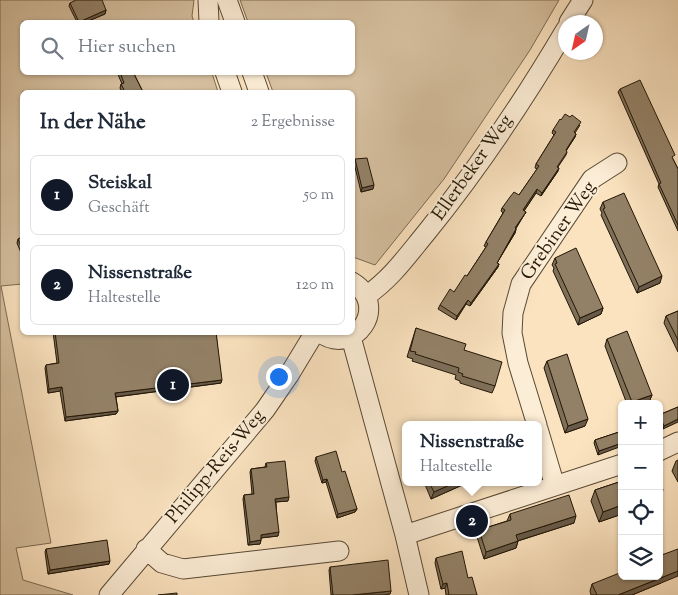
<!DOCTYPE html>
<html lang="de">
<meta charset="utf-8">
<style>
body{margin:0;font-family:"Sorts Mill Goudy",serif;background:#f6f6f7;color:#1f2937}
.controls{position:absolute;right:15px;bottom:15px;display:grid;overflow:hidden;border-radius:8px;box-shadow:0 1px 4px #0004}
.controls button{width:45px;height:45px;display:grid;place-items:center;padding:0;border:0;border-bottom:1px solid #e0e1e3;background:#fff;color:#1f2937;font:25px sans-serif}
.compass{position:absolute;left:558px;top:15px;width:45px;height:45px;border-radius:50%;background:#fff;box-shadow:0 1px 4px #0004;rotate:214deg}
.you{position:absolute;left:278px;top:376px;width:18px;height:18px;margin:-12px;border:4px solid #fff;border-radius:50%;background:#1a73e8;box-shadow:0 0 0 8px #1a73e833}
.badge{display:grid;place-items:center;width:32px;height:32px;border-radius:50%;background:#111827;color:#fff;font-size:16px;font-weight:700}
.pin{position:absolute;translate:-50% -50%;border:2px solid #fff;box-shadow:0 1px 5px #0006}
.popup{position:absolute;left:402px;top:421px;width:140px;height:65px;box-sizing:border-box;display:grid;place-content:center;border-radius:8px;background:#fff;filter:drop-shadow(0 1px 4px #0005);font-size:16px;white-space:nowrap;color:#747a83}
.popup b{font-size:19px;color:#1f2937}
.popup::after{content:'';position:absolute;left:50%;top:100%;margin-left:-10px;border:10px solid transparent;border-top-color:#fff}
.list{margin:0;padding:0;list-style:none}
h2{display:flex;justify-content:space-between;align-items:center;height:65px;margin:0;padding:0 20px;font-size:21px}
h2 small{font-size:16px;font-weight:400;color:#747a83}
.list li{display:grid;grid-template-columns:32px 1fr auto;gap:15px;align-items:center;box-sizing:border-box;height:80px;margin:0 10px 10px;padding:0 10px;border:1px solid #e0e1e3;border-radius:8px}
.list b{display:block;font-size:19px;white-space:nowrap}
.list p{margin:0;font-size:16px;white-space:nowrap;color:#747a83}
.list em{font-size:16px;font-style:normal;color:#747a83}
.icon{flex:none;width:28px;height:28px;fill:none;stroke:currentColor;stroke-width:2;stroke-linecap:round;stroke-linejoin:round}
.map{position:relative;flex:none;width:678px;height:595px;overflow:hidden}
.search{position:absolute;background:#fff;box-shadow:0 1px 4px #0004;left:20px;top:20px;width:335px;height:55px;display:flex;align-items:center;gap:12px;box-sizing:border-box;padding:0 18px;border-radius:8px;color:#747a83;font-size:19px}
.panel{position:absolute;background:#fff;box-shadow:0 1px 4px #0004;left:20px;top:90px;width:335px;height:245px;border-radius:8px}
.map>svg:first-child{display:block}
</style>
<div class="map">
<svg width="678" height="595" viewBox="0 0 678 595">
<rect width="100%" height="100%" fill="#fbe3c0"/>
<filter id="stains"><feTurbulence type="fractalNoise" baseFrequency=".004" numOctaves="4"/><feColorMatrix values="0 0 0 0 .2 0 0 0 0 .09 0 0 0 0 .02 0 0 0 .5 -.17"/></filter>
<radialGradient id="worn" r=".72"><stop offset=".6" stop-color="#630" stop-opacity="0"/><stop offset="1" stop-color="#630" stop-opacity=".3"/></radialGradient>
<!-- green -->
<path fill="#d6c0a0" stroke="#7c6b53" d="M0 0H194L192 16 194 22H22V72L212 73 218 92H22V284L1 286 51 543 16 548 23 580 73 595H0Z
M240 0H559L530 50 444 179 375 265 353 257 352 92H273L266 73 352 72V22H248Z"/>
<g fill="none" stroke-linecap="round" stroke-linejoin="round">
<!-- minor casing -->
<g stroke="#584934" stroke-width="21">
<path id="minor" d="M208 0 209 22
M227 0 235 22
M569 22 583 0
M225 72 232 92
M252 72 259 92
M366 296C391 279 407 256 426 233 478 169 524 100 566 29
M319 332C354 359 391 305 352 282
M351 337 405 535 419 595
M537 425 518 363 512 333 513 313 521 284 592 179 617 163
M538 429 555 486
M659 451 678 442
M405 535 622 464
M146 549 162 563 183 569 339 551
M109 595 265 410 289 375 315 332"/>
</g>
<!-- minor -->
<use href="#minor" stroke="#fcedd6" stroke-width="19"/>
</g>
<!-- wall -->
<path fill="#7e6f59" stroke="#221606" d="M70 3 106 10 105 14 86 22H77L69 6Z
M117 72H136L134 74 143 92H122L120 88 121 84H122Z
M620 89 673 159 678 169V231L658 187 659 184 618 92Z
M580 125 575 133 576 134 575 137 566 151 567 152 566 155 558 167V171L541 196 536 193 524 211 526 212 524 215 515 229H516L515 233 497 263 499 264 498 267 470 306 466 304 456 320 438 309 440 305 454 292 467 276 486 247 484 246 486 242 503 213 501 211 502 208 519 195 537 169 535 168 536 164 554 135 552 133 553 130Z
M355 159 373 189 361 192 354 163Z
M603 202 660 283 637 293 601 215 602 213 600 209Z
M22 237V255L17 243 18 239Z
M555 258 603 308 601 314 578 325 553 271 554 268 552 265Z
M678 311V352L664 323 666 316Z
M416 328 464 350 495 386 492 393 460 383V381L455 379 456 375 412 361 413 359 407 357Z
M53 332H216L221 383 116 397 118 411 116 414 65 421 60 391 48 393 45 368 46 365 57 363Z
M607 339 652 395 649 402 644 404H627L605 346Z
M547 361 585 426 565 433 544 368Z
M678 407 663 429 659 421V415Z
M622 431 598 455 594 443 595 440Z
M316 457 342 472 357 509 355 512 337 518 326 482 322 483 315 461Z
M678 460V482L672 471 676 461Z
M266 463 288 501 276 502 278 536 261 538V540L260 544 248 545 243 499 244 495 252 494 250 472 251 469 265 467Z
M622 481V514L599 522 591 501 595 490Z
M424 482H469L431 499Z
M510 514 574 523 518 541 516 548 484 559 477 537 479 530 507 521Z
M46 549 109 564 48 574 45 552Z
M436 558 468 578 477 595H446L445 588 441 589 435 563Z
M330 567 391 591 390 594 331 595 329 570Z
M661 583 632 595H591L590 591 592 584Z"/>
<!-- shaded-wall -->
<path fill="#675a48" stroke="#221606" d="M106 10 105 14 86 22H79Z
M576 134 575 137 564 154 566 150Z
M559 168 558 171 541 196 542 193Z
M374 185 373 189 361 192 362 188Z
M537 189 536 193 522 214 523 210Z
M526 212 524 215 514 232 515 228Z
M516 229 515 233 495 266 497 263Z
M499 264 498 267 470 306 471 303Z
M662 276 660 283 637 293 639 287Z
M468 300 466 304 456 320 457 316Z
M603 308 601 314 578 325 580 318Z
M222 380 221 383 114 397 115 393Z
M62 387 60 391 48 393 49 389Z
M652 395 649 402 644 404H631L632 402Z
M118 411 116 414 65 421 66 417Z
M588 419 585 426 565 433 568 426Z
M678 419V422L663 429 664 426Z
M622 443V446L598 455 599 451Z
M327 479 326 482 322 483 323 480Z
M456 482H469L431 499 434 492Z
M663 490 659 500V491Z
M289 497 288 501 274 502 275 499Z
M622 505V514L599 522 603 512Z
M357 509 355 512 337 518 338 514Z
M576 516 574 523 514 542 516 535Z
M279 532 278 536 259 538 261 535Z
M261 540 260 544 248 545 250 542Z
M518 541 516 548 484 559 486 552Z
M110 561 109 564 48 574 50 570Z
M678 571V576L632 595H618Z
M447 583 445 588 441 589 443 584Z
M391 591 390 594 384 595H352Z"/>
<!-- building -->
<path fill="#938167" stroke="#221606" d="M76 0H102L106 10 79 22 70 3Z
M120 72H133L143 92H125L121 84 124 83Z
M640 80 675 155 672 157 678 169V225L659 184 661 183 620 89Z
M565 114 570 117 572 115 581 122 574 132 576 134 566 150 567 152 557 167 559 168 542 193 537 189 523 210 526 212 515 228 516 229 497 263 499 264 471 303 468 300 457 316 440 305 450 289 454 292 465 275 467 276 488 244 486 242 505 210 502 208 510 197 514 192 519 195 539 166 536 164 556 132 553 130 560 119 561 120Z
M367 158 374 185 362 188 355 159Z
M624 193 662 276 639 287 603 209 605 208 603 202Z
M22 237V249L18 239Z
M576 248 603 308 580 318 555 264 557 263 555 258Z
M678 311V340L666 316Z
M416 328 466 344 464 350 502 362 495 386 462 376 463 374 458 372 459 368 415 354 416 352 410 351Z
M627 331 652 395 632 402 607 339Z
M55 332H216L222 380 115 393 118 411 66 417 62 387 49 389 46 365 59 363Z
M567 354 588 419 568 426 547 361Z
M678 407V419L664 426 659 415Z
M622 431V443L599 451 595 440Z
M336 451 342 472 345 471 357 509 338 514 327 479 323 480 316 457Z
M285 461 289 497 275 499 279 532 261 535V540L250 542 244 495 254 494 251 469 267 467 266 463Z
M659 479 663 490 659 491Z
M622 481V505L603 512 595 490Z
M429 482H456L434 492Z
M569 495 576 516 516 535 518 541 486 552 479 530 511 520 510 514Z
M107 540 110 561 50 570 46 549Z
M678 549V571L618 595H597L592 584 622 572V576H659V556Z
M462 551 468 578 472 577 477 595H449L447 583 443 584 436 558Z
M388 560 391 591 352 595H333L330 567Z
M177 593V595H158Z"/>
<g text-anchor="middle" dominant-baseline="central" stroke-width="4" stroke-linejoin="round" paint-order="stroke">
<!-- street labels -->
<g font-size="19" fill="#221606" stroke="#fcedd6">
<text transform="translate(473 168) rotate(-55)">Ellerbeker Weg</text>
<text transform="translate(559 231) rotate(-55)">Grebiner Weg</text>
<text transform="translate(216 467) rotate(-50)">Philipp-Reis-Weg</text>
</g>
</g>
<rect width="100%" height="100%" filter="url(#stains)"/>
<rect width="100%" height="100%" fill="url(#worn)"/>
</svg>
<div class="controls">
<button>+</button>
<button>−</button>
<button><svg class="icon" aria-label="locate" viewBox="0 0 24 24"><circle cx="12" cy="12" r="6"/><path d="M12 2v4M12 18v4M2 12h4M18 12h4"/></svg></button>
<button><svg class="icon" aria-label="layers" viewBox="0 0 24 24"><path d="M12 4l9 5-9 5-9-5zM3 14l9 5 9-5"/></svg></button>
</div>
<svg class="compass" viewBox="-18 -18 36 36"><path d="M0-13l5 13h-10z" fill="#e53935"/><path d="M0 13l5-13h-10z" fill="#747a83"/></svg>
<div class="you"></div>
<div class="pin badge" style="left:173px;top:385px">1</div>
<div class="pin badge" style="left:472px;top:521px">2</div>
<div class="popup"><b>Nissenstraße</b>Haltestelle</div>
<div class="search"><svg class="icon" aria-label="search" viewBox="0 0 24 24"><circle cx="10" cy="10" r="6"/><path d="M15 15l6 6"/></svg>Hier suchen</div>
<section class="panel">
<h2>In der Nähe<small>2 Ergebnisse</small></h2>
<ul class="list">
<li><span class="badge">1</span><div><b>Steiskal</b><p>Geschäft</p></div><em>50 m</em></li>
<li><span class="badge">2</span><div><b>Nissenstraße</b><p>Haltestelle</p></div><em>120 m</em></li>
</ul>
</section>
</div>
